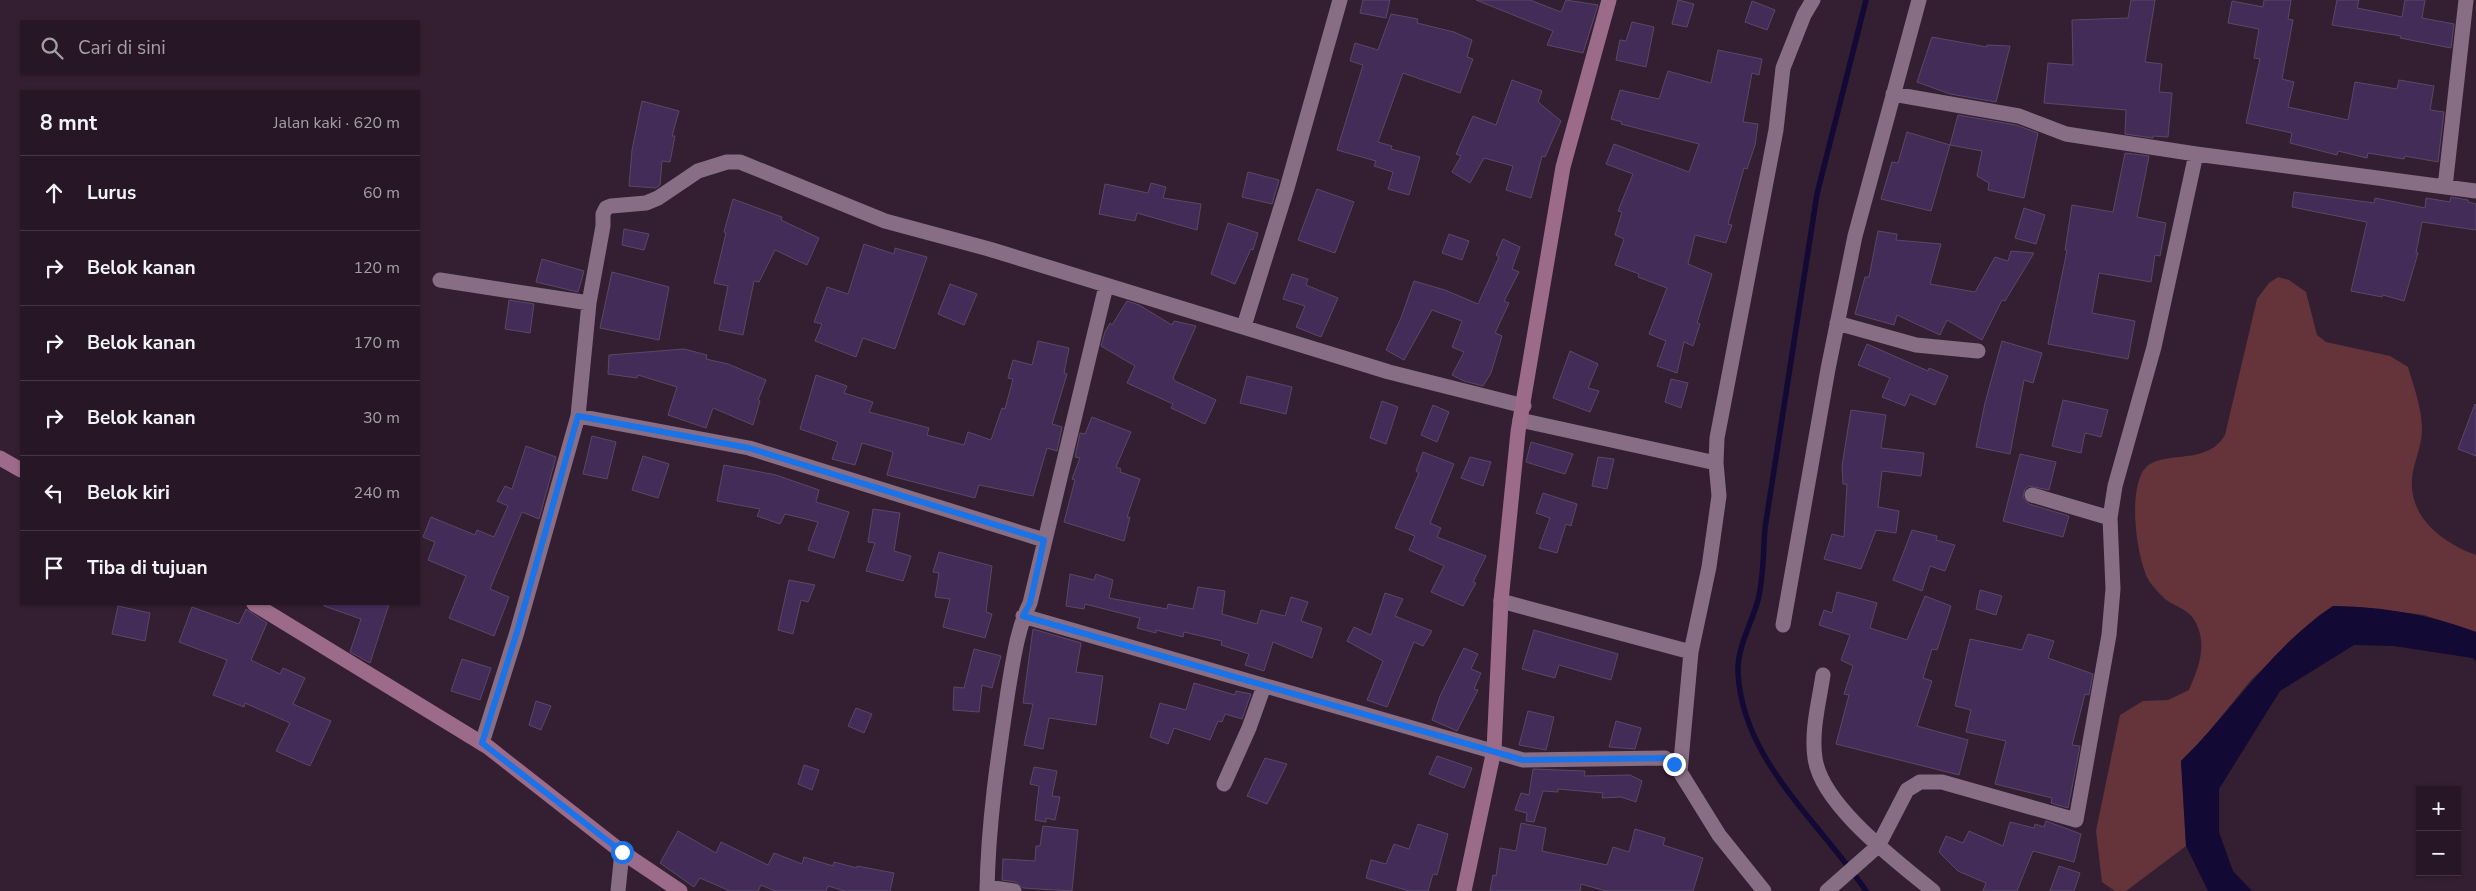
<!DOCTYPE html>
<html lang="id">
<meta charset="utf-8">
<style>
body{margin:0;font-family:"Nunito Sans",sans-serif;background:#332432;color:#f1f3f6}
.controls{position:absolute;right:15px;bottom:15px;display:grid;overflow:hidden;border-radius:0px;box-shadow:0 1px 4px #0004}
.controls button{width:45px;height:45px;display:grid;place-items:center;padding:0;border:0;border-bottom:1px solid #433643;background:#271726;color:#f1f3f6;font:25px sans-serif}
.stop{position:absolute;width:15px;height:15px;margin:-11px;border:4px solid #1a73e8;border-radius:50%;background:#fff}
.stop.end{background:#1a73e8;border-color:#fff;box-shadow:0 1px 5px #0008}
.list{margin:0;padding:0;list-style:none}
h2{display:flex;justify-content:space-between;align-items:center;height:65px;margin:0;padding:0 20px;font-size:21px}
h2 small{font-size:16px;font-weight:400;color:#a49fa7}
.list li{display:grid;grid-template-columns:32px 1fr auto;gap:15px;align-items:center;box-sizing:border-box;height:75px;padding:0 20px;border-top:1px solid #433643}
.list b{display:block;font-size:19px;white-space:nowrap}
.list em{font-size:16px;font-style:normal;color:#a49fa7}
.icon{flex:none;width:28px;height:28px;fill:none;stroke:currentColor;stroke-width:2;stroke-linecap:round;stroke-linejoin:round}
.map{position:relative;flex:none;width:2476px;height:891px;overflow:hidden}
.search{position:absolute;background:#271726;box-shadow:0 1px 4px #0004;left:20px;top:20px;width:400px;height:55px;display:flex;align-items:center;gap:12px;box-sizing:border-box;padding:0 18px;border-radius:0px;color:#a49fa7;font-size:19px}
.panel{position:absolute;background:#271726;box-shadow:0 1px 4px #0004;left:20px;top:90px;width:400px;height:515px;border-radius:0px}
.map>svg:first-child{display:block}
</style>
<div class="map">
<svg width="2476" height="891" viewBox="0 0 2476 891">
<rect width="100%" height="100%" fill="#341f32"/>
<!-- green -->
<path fill="#65343a" d="M2278 277 2289 280 2306 292 2317 335 2326 342 2390 356 2408 367C2414 388 2422 408 2422 430 2422 447 2413 463 2412 479 2409 518 2443 543 2476 555V632L2424 615 2361 607 2333 606 2317 617 2251 680 2202 740 2181 761 2186 846 2126 891H2115L2102 882 2096 831 2120 715 2143 701 2168 700 2189 690C2199 667 2209 642 2193 618 2188 610 2173 605 2165 599 2159 593 2149 583 2146 575 2136 549 2130 500 2141 475 2154 445 2205 470 2225 435L2257 299 2269 283Z"/>
<!-- water -->
<path fill="#120935" d="M2333 606C2384 607 2428 614 2476 632V661L2472 658 2394 646 2354 645 2280 691 2219 789V832L2233 871 2252 891H2208L2186 846 2181 761C2233 710 2272 646 2333 606Z"/>
<g fill="none" stroke-linecap="round" stroke-linejoin="round">
<!-- stream -->
<path stroke="#120935" stroke-width="5.5" d="M1866 0 1817 194 1765 528C1763 552 1764 576 1758 600 1752 623 1737 647 1738 672 1742 761 1820 822 1866 891"/>
</g>
<!-- building -->
<path fill="#442c59" stroke="#574964" d="M1363 0H1390L1386 18 1360 13Z
M1476 0H1530L1561 12 1566 0 1598 5 1583 53 1547 45 1553 31Z
M1678 0 1694 4 1687 27 1672 24Z
M2131 0H2155L2145 62 2162 64 2159 92 2172 93 2168 137 2153 136V138L2125 134 2126 110 2044 103 2048 63 2073 65 2072 20 2128 18Z
M2264 0H2291L2288 19 2293 20 2282 79 2294 82 2288 107 2348 120 2355 82 2397 89 2399 80 2434 86 2430 110 2444 112 2438 162 2405 156 2404 159 2368 153 2367 158 2338 151 2337 155 2290 143 2292 133 2246 123 2260 59 2254 58 2259 29 2228 23 2232 1 2263 7Z
M2337 0H2359L2357 8 2402 17 2405 0H2425L2422 18 2454 24 2451 48 2400 38 2401 36 2332 25Z
M1752 1 1775 10 1767 30 1745 22Z
M1391 14 1418 19 1417 23 1454 32 1472 40 1467 57 1473 59 1460 93 1403 73 1378 142 1392 146 1391 149 1420 157 1409 195 1388 189 1393 172 1374 166 1376 161 1337 150 1363 65 1350 61 1355 43 1378 50Z
M1632 22 1654 27 1646 67 1616 60 1620 40 1626 41Z
M1932 37 1987 47V45L2010 46 1996 102 1950 94 1917 82Z
M1718 50 1762 59 1759 75 1752 73 1743 122 1758 124 1755 145 1747 169 1744 168 1728 224 1732 225 1726 243 1695 235 1688 264 1712 274 1697 323 1700 324 1693 346 1684 342 1677 373 1657 366 1666 341 1649 334 1667 288 1638 277 1639 274 1615 265 1624 239 1615 235 1622 212 1618 211 1633 174 1606 164 1614 144 1689 172 1699 144 1621 124 1622 122 1611 119 1620 90 1659 99 1668 71 1711 83Z
M1512 80 1542 91 1538 102 1561 121 1545 157 1542 156 1531 198 1506 190 1513 166 1484 158 1470 183 1452 172 1461 156 1456 154 1473 116 1496 125Z
M642 101 679 111 672 136H675L670 162 662 161 660 185 656 188 629 186 632 150Z
M1958 115 2016 125 2038 133 2024 198 1988 190 1989 183 1977 176 1982 151 1950 145Z
M1907 132 1950 145 1931 211 1881 199 1892 162 1898 163Z
M2125 153 2149 156 2137 217 2166 223 2160 256 2155 255 2151 282 2099 273 2092 313 2135 321 2128 359 2048 344 2067 250H2065L2072 205 2113 212Z
M1248 172 1279 180 1272 204 1242 197Z
M1151 183 1166 187 1163 198 1201 204 1197 230 1137 213 1135 221 1099 214 1105 184 1148 193Z
M1317 189 1354 202 1335 253 1298 240Z
M2294 192 2374 203 2375 198 2425 208 2426 198 2450 202 2451 197 2468 200V202L2476 204V230L2422 222 2416 253H2418L2404 301 2383 295 2382 297 2351 291 2367 222 2292 207Z
M733 199 782 217 781 220 819 238 807 265 775 250 759 282 754 281 743 335 719 330 728 286 714 283 726 233 724 232Z
M2024 208 2045 215 2036 244 2015 238Z
M1228 223 1258 233 1253 250 1251 249 1235 284 1211 274Z
M624 229 649 234 644 250 622 245Z
M1878 231 1897 234 1896 240 1941 244 1930 284 1975 292 1995 257 2008 261 2011 251 2034 253 2005 301 2002 300 1982 340 1947 320 1940 335 1897 315 1894 325 1855 314 1865 277H1869Z
M1449 234 1469 241 1462 260 1442 253Z
M1503 239 1520 247 1512 269 1519 272 1504 301 1509 303 1495 333 1502 336 1491 373 1483 386 1464 381 1452 375 1464 352 1452 347 1462 321 1432 310 1404 360 1386 350 1401 318 1414 281 1445 290 1478 304 1499 257 1496 255Z
M864 244 894 254 895 248 927 257 895 349 863 338 856 357 815 341 822 324 814 322 827 287 848 294Z
M542 259 584 271 578 292 536 282Z
M612 272 669 287 659 340 600 328Z
M1292 274 1308 279 1306 285 1338 298 1321 337 1296 327 1305 306 1283 299Z
M950 284 977 294 964 325 938 314Z
M509 300 534 304 530 333 505 329Z
M1127 301 1139 305 1172 325 1174 321 1196 326 1173 378 1175 381 1216 400 1205 424 1171 408 1173 404 1127 383 1135 366 1101 346 1105 332 1110 323 1112 325Z
M1038 341 1069 348 1064 373 1067 374 1052 424 1062 427 1057 451 1047 448 1033 496 979 485 975 498 887 475 893 452 862 443 855 465 832 459 838 442 800 429 816 375 847 386 844 393 873 402 869 412 929 428 927 435 964 445 968 432 991 440 1002 408 1005 409 1013 379 1008 378 1013 360 1032 365Z
M2002 341 2042 353 2033 383 2024 380 2010 454 1976 447 1985 403Z
M1867 344 1928 371 1929 368 1948 376 1935 405 1910 394 1905 406 1882 397 1890 378 1858 365Z
M684 349 707 355 706 359 728 364 766 380 758 400 760 401 753 425 713 408 706 428 668 415 677 387 638 375 637 378 608 374 609 355Z
M1570 351 1598 364 1588 388 1599 391 1590 412 1553 398Z
M1247 376 1292 387 1286 414 1240 403Z
M1671 379 1688 383 1681 408 1665 402Z
M2063 400 2108 410 2101 437 2085 433 2081 453 2052 446Z
M1382 401 1398 407 1386 444 1370 438Z
M2475 404 2476 405V456L2458 449Z
M1433 405 1449 412 1437 442 1421 435Z
M1851 410 1886 415 1881 448 1924 453 1921 476 1882 471 1878 507 1899 511 1896 533 1876 530 1861 569 1824 559 1832 534 1844 537 1847 484H1843L1842 466Z
M1092 417 1131 432 1116 467 1121 469 1120 472 1140 479 1127 517H1130L1124 541 1064 522 1075 480 1072 479 1080 458 1075 457 1080 433 1085 434Z
M592 436 616 442 607 479 583 474Z
M1531 442 1573 454 1565 474 1526 462Z
M526 446 556 457 539 519 522 512 490 589 509 597 494 636 449 618 466 576 428 560 435 542 423 537 431 517 475 535 477 530 494 537 508 506 497 501 505 486 512 489Z
M1423 452 1454 464 1430 523 1441 528 1437 537 1486 556 1473 582 1476 583 1463 606 1431 592 1444 566 1409 550 1415 536 1395 528 1419 473 1416 471Z
M2020 454 2056 462 2049 490 2029 486 2025 489 2023 497 2029 504 2069 516 2063 537 2003 521Z
M643 456 669 464 658 498 632 490Z
M1470 457 1491 462 1483 486 1461 478Z
M1598 457 1614 459 1607 489 1592 486Z
M724 465 776 475 819 490 816 502 849 512 834 558 808 550 818 522 785 514 780 524 757 516 760 509 717 501Z
M1543 493 1577 504 1571 526 1566 524 1557 553 1539 548 1550 518 1536 513Z
M873 509 900 513 894 551 911 556 903 581 866 571 875 543 868 542Z
M1912 530 1937 536 1936 540 1955 545 1945 571 1930 566 1922 591 1893 580Z
M939 552 992 566 986 612 992 614 985 638 943 627 950 599 935 597 939 573 933 572Z
M1070 574 1094 580 1096 574 1113 580 1109 598 1167 609 1168 604 1193 609 1198 587 1225 591 1222 614 1257 624 1261 610 1285 616 1291 597 1308 602 1301 621 1322 628 1312 658 1273 642 1264 671 1245 665 1249 654 1221 645 1222 641 1184 632 1183 637 1156 630V633L1137 628 1140 618 1085 604 1084 609 1066 606Z
M789 580 815 585 808 602 801 600 793 634 778 630Z
M1980 590 2002 596 1996 615 1976 609Z
M1837 592 1877 603 1870 628 1907 640 1925 596 1951 606 1937 650 1932 649 1923 678 1932 681 1917 726 1968 740 1959 775 1836 744 1849 695 1844 694 1853 666 1841 660 1850 635 1819 625 1824 610 1832 613Z
M1385 593 1403 599 1395 616 1432 631 1423 646 1414 642 1387 707 1367 700 1383 661 1347 641 1354 627 1371 635Z
M324 604H389L370 663 350 652 361 619 324 606Z
M118 606 150 613 145 641 112 634Z
M192 607 239 624 246 609 267 623 251 660 280 674 283 668 305 678 293 704 331 721 310 766 276 751 290 723 245 703 244 707 213 695 227 660 179 642Z
M1033 629 1081 643 1076 672 1103 676 1096 725 1049 718 1043 749 1024 745 1033 704 1023 703Z
M1534 630 1618 654 1611 680 1559 665 1555 678 1522 669Z
M2028 634 2054 641 2048 658 2093 674 2089 695 2085 694 2072 745 2080 746 2068 808 2051 803 2052 798 1995 784 2006 741 1966 732 1971 710 1955 706 1970 639 2022 650Z
M1464 648 1478 654 1471 669 1481 673 1474 689 1478 690 1457 731 1432 720 1440 696Z
M974 649 1001 656 992 688 982 685 979 712 953 710 954 687 964 688Z
M462 659 491 668 480 700 451 691Z
M1194 683 1235 695 1236 691 1251 694 1242 719 1225 714 1222 722 1218 721 1210 740 1174 728 1168 744 1150 737 1160 703 1186 710Z
M536 701 551 706 541 730 529 725Z
M856 708 872 714 864 733 848 726Z
M1528 711 1554 717 1546 750 1519 745Z
M1616 721 1641 728 1635 749 1609 747Z
M1437 756 1472 768 1464 788 1429 774Z
M1265 758 1287 764 1267 804 1247 796Z
M804 765 819 770 812 790 798 784Z
M1034 767 1057 771 1052 796 1060 797 1055 820 1046 818V822L1035 820 1039 786 1030 784Z
M1533 769 1585 771 1584 776 1630 775 1642 781 1636 802 1621 797 1602 798 1603 793 1558 789V792L1543 791 1534 822 1526 821 1527 813 1515 810 1521 793 1529 795Z
M2046 821 2081 834 2074 862 2033 851 2017 891H1983L1986 883 1958 871 1939 852 1946 836 1963 843 1969 831 2003 846 2010 822 2034 828 2035 824 2044 827Z
M1521 823 1546 828 1542 851 1607 865 1613 847 1629 852 1635 829 1665 838 1663 845 1703 858 1693 891H1606L1581 884 1580 891H1490L1493 875 1496 876 1500 848 1516 851Z
M1418 824 1448 834 1437 875 1433 874 1428 891H1409L1366 878 1371 860 1386 864 1394 844 1409 849Z
M1043 826 1078 830 1072 891 1023 888 1016 882 1002 880 1003 859 1035 861 1036 846H1040Z
M678 831 716 853 721 842 768 865 774 853 802 864 804 857 833 866 834 862 857 868V866L894 873 890 891H845L828 886 826 891H775L761 885 758 891H730L700 878 694 887 660 863Z
M2059 866 2080 873 2074 891H2050Z"/>
<g fill="none" stroke-linecap="round" stroke-linejoin="round">
<!-- minor -->
<path stroke="#886e85" stroke-width="15" d="M1893 94 2019 116 2066 134 2196 154 2476 191
M2445 187 2466 0
M440 280 589 303
M1837 323 1916 345 1978 351
M1244 326 1287 188 1340 0
M578 416 749 448 1044 540
M1520 420 1716 463 1717 438 1776 130 1783 68 1804 15 1813 0
M2032 495 2110 518
M1501 601 1691 652
M1023 616 1523 760 1665 758 1680 772 1719 835 1764 891
M1783 625 1828 369 1855 236 1919 0
M1823 675C1819 702 1811 731 1815 758 1821 805 1898 862 1933 891
M482 743 517 632 578 416 589 303 603 226V214L606 208 611 206 646 203 658 198 698 171 727 162H740L885 221 989 249 1389 372 1524 406
M1680 772 1691 652 1709 567 1719 496 1716 463
M1224 784 1249 728 1264 686
M987 887 1014 891
M618 891 622 852
M987 891C988 824 998 757 1008 691 1013 662 1017 629 1030 603L1106 286
M1827 891 1878 846 1907 790 1920 782H1942L2076 820 2109 635 2113 589 2110 518 2115 486 2154 347 2196 154"/>
<!-- secondary -->
<path stroke="#9c6b8a" stroke-width="15" d="M0 458 21 470
M254 604 488 747 622 852 680 891
M1464 891 1494 750 1501 601 1518 432 1563 167 1609 0"/>
</g>
<g fill="none" stroke-linecap="round" stroke-linejoin="round">
<!-- route -->
<path stroke="#1a73e8" stroke-width="6" d="M622 852 482 743 517 632 578 416 749 448 1044 540 1030 603 1023 616 1523 760 1665 758 1674 764"/>
</g>
</svg>
<div class="controls">
<button>+</button>
<button>−</button>
</div>
<div class="stop" style="left:622px;top:852px"></div>
<div class="stop end" style="left:1674px;top:764px"></div>
<div class="search"><svg class="icon" aria-label="search" viewBox="0 0 24 24"><circle cx="10" cy="10" r="6"/><path d="M15 15l6 6"/></svg>Cari di sini</div>
<section class="panel">
<h2>8 mnt<small>Jalan kaki · 620 m</small></h2>
<ul class="list">
<li><svg class="icon" aria-label="ahead" viewBox="0 0 24 24"><path d="M12 20V5M6 11l6-6 6 6"/></svg><div><b>Lurus</b></div><em>60 m</em></li>
<li><svg class="icon" aria-label="right" viewBox="0 0 24 24"><path d="M7 20v-9h11M14 6l5 5-5 5"/></svg><div><b>Belok kanan</b></div><em>120 m</em></li>
<li><svg class="icon" aria-label="right" viewBox="0 0 24 24"><path d="M7 20v-9h11M14 6l5 5-5 5"/></svg><div><b>Belok kanan</b></div><em>170 m</em></li>
<li><svg class="icon" aria-label="right" viewBox="0 0 24 24"><path d="M7 20v-9h11M14 6l5 5-5 5"/></svg><div><b>Belok kanan</b></div><em>30 m</em></li>
<li><svg class="icon" aria-label="left" viewBox="0 0 24 24"><path d="M17 20v-9H6M10 6l-5 5 5 5"/></svg><div><b>Belok kiri</b></div><em>240 m</em></li>
<li><svg class="icon" aria-label="arrive" viewBox="0 0 24 24"><path d="M6 21V4h12l-3 4 3 4H6"/></svg><div><b>Tiba di tujuan</b></div></li>
</ul>
</section>
</div>
